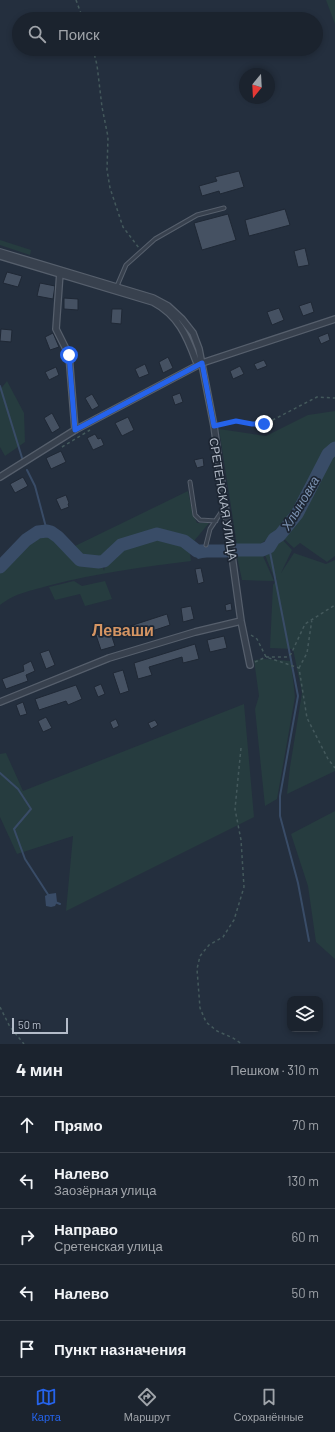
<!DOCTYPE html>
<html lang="ru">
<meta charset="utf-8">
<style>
body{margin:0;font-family:Barlow,sans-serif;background:#242b36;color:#f1f3f6}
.controls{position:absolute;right:12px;bottom:12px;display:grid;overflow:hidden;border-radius:8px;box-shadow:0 2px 6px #0003}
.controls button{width:36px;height:36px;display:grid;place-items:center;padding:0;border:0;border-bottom:1px solid #39404a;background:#1b232e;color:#f1f3f6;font:20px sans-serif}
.compass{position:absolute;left:239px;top:68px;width:36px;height:36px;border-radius:50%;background:#1b232e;box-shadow:0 2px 6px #0003;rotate:198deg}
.scale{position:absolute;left:12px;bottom:10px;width:56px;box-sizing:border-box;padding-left:4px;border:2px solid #b4bcc9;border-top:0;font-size:11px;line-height:14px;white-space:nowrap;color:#b4bcc9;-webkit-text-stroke:3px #1d2633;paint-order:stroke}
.stop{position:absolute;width:12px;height:12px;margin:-9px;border:3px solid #2563eb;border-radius:50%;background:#fff}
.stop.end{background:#2563eb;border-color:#fff;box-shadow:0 1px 4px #0008}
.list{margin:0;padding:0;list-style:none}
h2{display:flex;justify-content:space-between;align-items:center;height:52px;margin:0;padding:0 16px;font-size:17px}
h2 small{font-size:13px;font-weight:400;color:#a0a4aa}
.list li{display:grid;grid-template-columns:26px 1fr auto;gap:12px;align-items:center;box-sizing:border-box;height:56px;padding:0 16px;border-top:1px solid #39404a}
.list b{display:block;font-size:15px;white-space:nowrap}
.list p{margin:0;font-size:13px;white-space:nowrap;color:#a0a4aa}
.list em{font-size:13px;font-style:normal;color:#a0a4aa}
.icon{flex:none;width:22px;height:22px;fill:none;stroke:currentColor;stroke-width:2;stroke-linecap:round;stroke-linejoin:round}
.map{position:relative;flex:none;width:335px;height:1044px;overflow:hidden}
.search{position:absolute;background:#1b232e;box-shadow:0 2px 6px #0003;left:12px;right:12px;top:12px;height:44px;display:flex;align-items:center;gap:10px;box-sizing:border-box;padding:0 14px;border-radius:22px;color:#a0a4aa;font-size:15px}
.sheet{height:332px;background:#1b232e}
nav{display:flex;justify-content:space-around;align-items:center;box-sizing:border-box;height:56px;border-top:1px solid #39404a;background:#1b232e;font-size:11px;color:#a0a4aa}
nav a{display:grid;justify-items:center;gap:2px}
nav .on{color:#2563eb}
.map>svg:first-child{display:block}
</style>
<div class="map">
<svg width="335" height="1044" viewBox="0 0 335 1044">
<rect width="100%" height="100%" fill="#242f3e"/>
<!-- green -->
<path fill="#263c3f" d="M326 0H335V24Z
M0 240 31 250 30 255 0 245Z
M7 381 24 413 25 442 5 456 0 447V390Z
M335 411V445L330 447 285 526 259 545H237L219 429 266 436 308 415Z
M335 452V556L327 562 300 543 294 548 282 537 309 504V495L319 482 321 472Z
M188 491 193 514 197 523H209L194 541 157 532 120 543 102 558 77 554 73 547Z
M48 534 76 564H102L104 571C107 549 145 534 165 537 173 538 181 544 189 547L191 561C144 567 97 573 51 585 31 591 17 592 0 605V559C15 547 30 538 48 534Z
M281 538 292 550 281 573 294 553 326 564 335 560V771L287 794 290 767 302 693 293 649 270 648 273 585 277 579 273 575 265 555 269 547Z
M236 552 262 554 274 581 242 580Z
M74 581 82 586 105 581 112 599 85 606 80 594 55 600 49 587Z
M265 659 291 661 295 697 277 799 265 806 255 709 259 696 254 660Z
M244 704 254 817 66 911 73 836 17 854 0 817V754L6 753 23 791Z
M335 811V959L316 942 308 886 291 834Z"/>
<!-- water -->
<path fill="#394c67" d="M193 548 215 551 217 557 210 554 207 557 198 559 196 557 195 552 192 551Z
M56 893 57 902 55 906 51 907 46 906 45 896 49 894Z"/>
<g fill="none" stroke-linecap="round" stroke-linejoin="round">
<!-- stream -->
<path stroke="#394c67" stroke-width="2" d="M0 386 23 461
M27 470 35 486 47 531
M269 547 298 696 280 796V816L298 883 309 941
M0 773 18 789 31 809 14 829 25 859 49 896
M55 902 60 904"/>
<!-- river -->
<path stroke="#394c67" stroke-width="13" d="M234 550H262L269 547 274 539 280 535 297 514 328 454 335 448
M0 567 26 540 38 532 47 531 51 532 58 537 80 560 99 562 104 561 121 545 157 534 184 541 197 551H226"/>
</g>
<!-- building -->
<path fill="#455162" stroke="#1f2835" d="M239 171 244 187 220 194 219 191 202 196 199 186 217 181 215 177Z
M285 209 290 225 249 236 245 220Z
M228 214 236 240 202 250 194 223Z
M305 248 309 265 298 267 294 251Z
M7 272 22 276 18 287 3 283Z
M40 283 55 286 53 299 37 296Z
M64 298 78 299V310L64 309Z
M311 302 314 312 303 316 299 306Z
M279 308 284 320 272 325 267 312Z
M112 309H122L121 324 111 323Z
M1 329 12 330 11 342 0 341Z
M53 333 59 347 50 350 45 337Z
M328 333 330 340 321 344 318 337Z
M168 357 173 368 163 373 159 362Z
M264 360 267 366 257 370 254 364Z
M145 364 149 374 139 378 135 369Z
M240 366 244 374 233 379 230 371Z
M56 367 59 375 49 380 45 372Z
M180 393 183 402 175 405 172 396Z
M92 394 99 406 92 410 85 398Z
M52 413 60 428 52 433 44 418Z
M128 417 134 430 122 436 115 423Z
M95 434 98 439 101 438 104 445 93 450 87 438Z
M61 451 66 462 51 469 46 458Z
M203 458 204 466 197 468 194 460Z
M23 477 28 486 15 493 10 484Z
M66 495 69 503 68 504 69 507 61 510 56 499Z
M201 568 204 582 198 584 195 569Z
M231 603 232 610 226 611 225 605Z
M191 606 194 619 183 622 181 608Z
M167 614 170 625 134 637 130 626Z
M110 631 115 646 101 650 96 635Z
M224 636 227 648 210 652 207 640Z
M195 644 199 659 183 663 182 657 149 667 152 675 138 679 134 663Z
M49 650 55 665 46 669 40 653Z
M31 661 35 671 26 675 28 681 6 689 2 679 24 671 23 665Z
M123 670 129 691 120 694 113 673Z
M101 684 105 694 98 697 94 687Z
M76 685 82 699 68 705 66 701 39 710 35 699Z
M23 702 27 714 20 716 16 705Z
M46 717 52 728 43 732 38 721Z
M116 719 119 726 113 729 110 722Z
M155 720 158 725 151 729 148 723Z"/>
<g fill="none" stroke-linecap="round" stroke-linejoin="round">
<!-- lane casing -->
<g stroke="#565f6c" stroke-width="5">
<path id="lane" d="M117 286 126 265 155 239 197 215 224 208
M190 482 195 515 200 520 216 521
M206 545 210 529 224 508"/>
</g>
<!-- street casing -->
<g stroke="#565f6c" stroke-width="8">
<path id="street" d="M0 252 153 298 168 306 182 319 193 333 199 349 214 426 241 621 250 665
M0 256 153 302C178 315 187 336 196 361
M60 272 56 329 69 355 75 430
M0 477 75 430 202 363 335 319
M0 702 109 658 195 632 241 621"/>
</g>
<!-- path -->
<path stroke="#44595c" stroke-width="1.5" stroke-dasharray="3 3" stroke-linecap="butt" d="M76 0 83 19
M93 49 97 65 102 107 108 137 107 170 110 188 123 227 139 248
M220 424 236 421 252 424H265L317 397 335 398
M62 447 90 430
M251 635 257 639 266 657 299 668 307 718 328 759 335 768
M255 662 266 657H287L291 654 305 624 335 605
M299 668 307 653 312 619
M241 748 235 809 241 840 244 887 234 920 223 937 209 945 200 956 197 969 200 1008 206 1022 217 1031 233 1038 242 1044
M0 1007 10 1027 24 1044"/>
<!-- lane -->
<use href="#lane" stroke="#38414e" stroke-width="3"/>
<!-- street -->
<use href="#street" stroke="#38414e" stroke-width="5.5"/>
</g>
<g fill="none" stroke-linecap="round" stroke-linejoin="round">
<!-- route -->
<path stroke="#2563eb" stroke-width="5" d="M69 355 75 430 202 363 214 426 236 421 252 424H264"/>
</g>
<g text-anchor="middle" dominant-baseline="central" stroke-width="3.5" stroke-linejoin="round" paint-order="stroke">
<!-- street labels -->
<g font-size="12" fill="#b4bcc9" stroke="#1d2633">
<text transform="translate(224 499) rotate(81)">СРЕТЕНСКАЯ УЛИЦА</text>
</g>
<!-- water labels -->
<g font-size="13" font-style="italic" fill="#7c92b1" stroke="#1d2633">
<text transform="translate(300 503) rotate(-59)">Хлыновка</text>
</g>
<!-- district labels -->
<g font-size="16" font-weight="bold" fill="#d59563" stroke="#1d2633">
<text x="123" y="629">Леваши</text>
</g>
</g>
</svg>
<div class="controls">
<button><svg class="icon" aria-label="layers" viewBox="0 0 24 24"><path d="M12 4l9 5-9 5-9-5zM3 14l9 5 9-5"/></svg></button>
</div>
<svg class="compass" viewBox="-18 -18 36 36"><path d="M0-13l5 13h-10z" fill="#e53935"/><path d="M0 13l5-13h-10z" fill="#a0a4aa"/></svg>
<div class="scale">50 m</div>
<div class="stop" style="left:69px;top:355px"></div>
<div class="stop end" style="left:264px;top:424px"></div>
<div class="search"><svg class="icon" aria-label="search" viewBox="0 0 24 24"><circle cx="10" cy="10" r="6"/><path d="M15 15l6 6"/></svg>Поиск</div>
</div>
<section class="sheet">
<h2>4 мин<small>Пешком · 310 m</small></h2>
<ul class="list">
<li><svg class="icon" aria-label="ahead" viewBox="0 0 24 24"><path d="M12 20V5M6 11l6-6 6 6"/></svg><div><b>Прямо</b></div><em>70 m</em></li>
<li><svg class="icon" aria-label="left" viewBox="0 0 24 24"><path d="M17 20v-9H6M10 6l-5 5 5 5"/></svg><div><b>Налево</b><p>Заозёрная улица</p></div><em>130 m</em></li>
<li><svg class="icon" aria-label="right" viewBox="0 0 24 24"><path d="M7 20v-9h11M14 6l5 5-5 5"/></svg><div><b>Направо</b><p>Сретенская улица</p></div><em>60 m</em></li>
<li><svg class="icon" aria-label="left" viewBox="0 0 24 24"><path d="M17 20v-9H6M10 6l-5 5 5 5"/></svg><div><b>Налево</b></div><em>50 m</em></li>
<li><svg class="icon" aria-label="arrive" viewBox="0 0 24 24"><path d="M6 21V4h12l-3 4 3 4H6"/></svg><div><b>Пункт назначения</b></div></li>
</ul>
</section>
<nav>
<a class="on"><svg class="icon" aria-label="map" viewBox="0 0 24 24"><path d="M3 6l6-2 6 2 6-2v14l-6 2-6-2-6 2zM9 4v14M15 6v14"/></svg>Карта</a>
<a><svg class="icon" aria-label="directions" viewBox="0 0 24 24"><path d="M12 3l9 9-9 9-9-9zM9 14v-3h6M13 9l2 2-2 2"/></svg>Маршрут</a>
<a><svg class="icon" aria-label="saved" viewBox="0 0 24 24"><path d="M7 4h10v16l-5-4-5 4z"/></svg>Сохранённые</a>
</nav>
